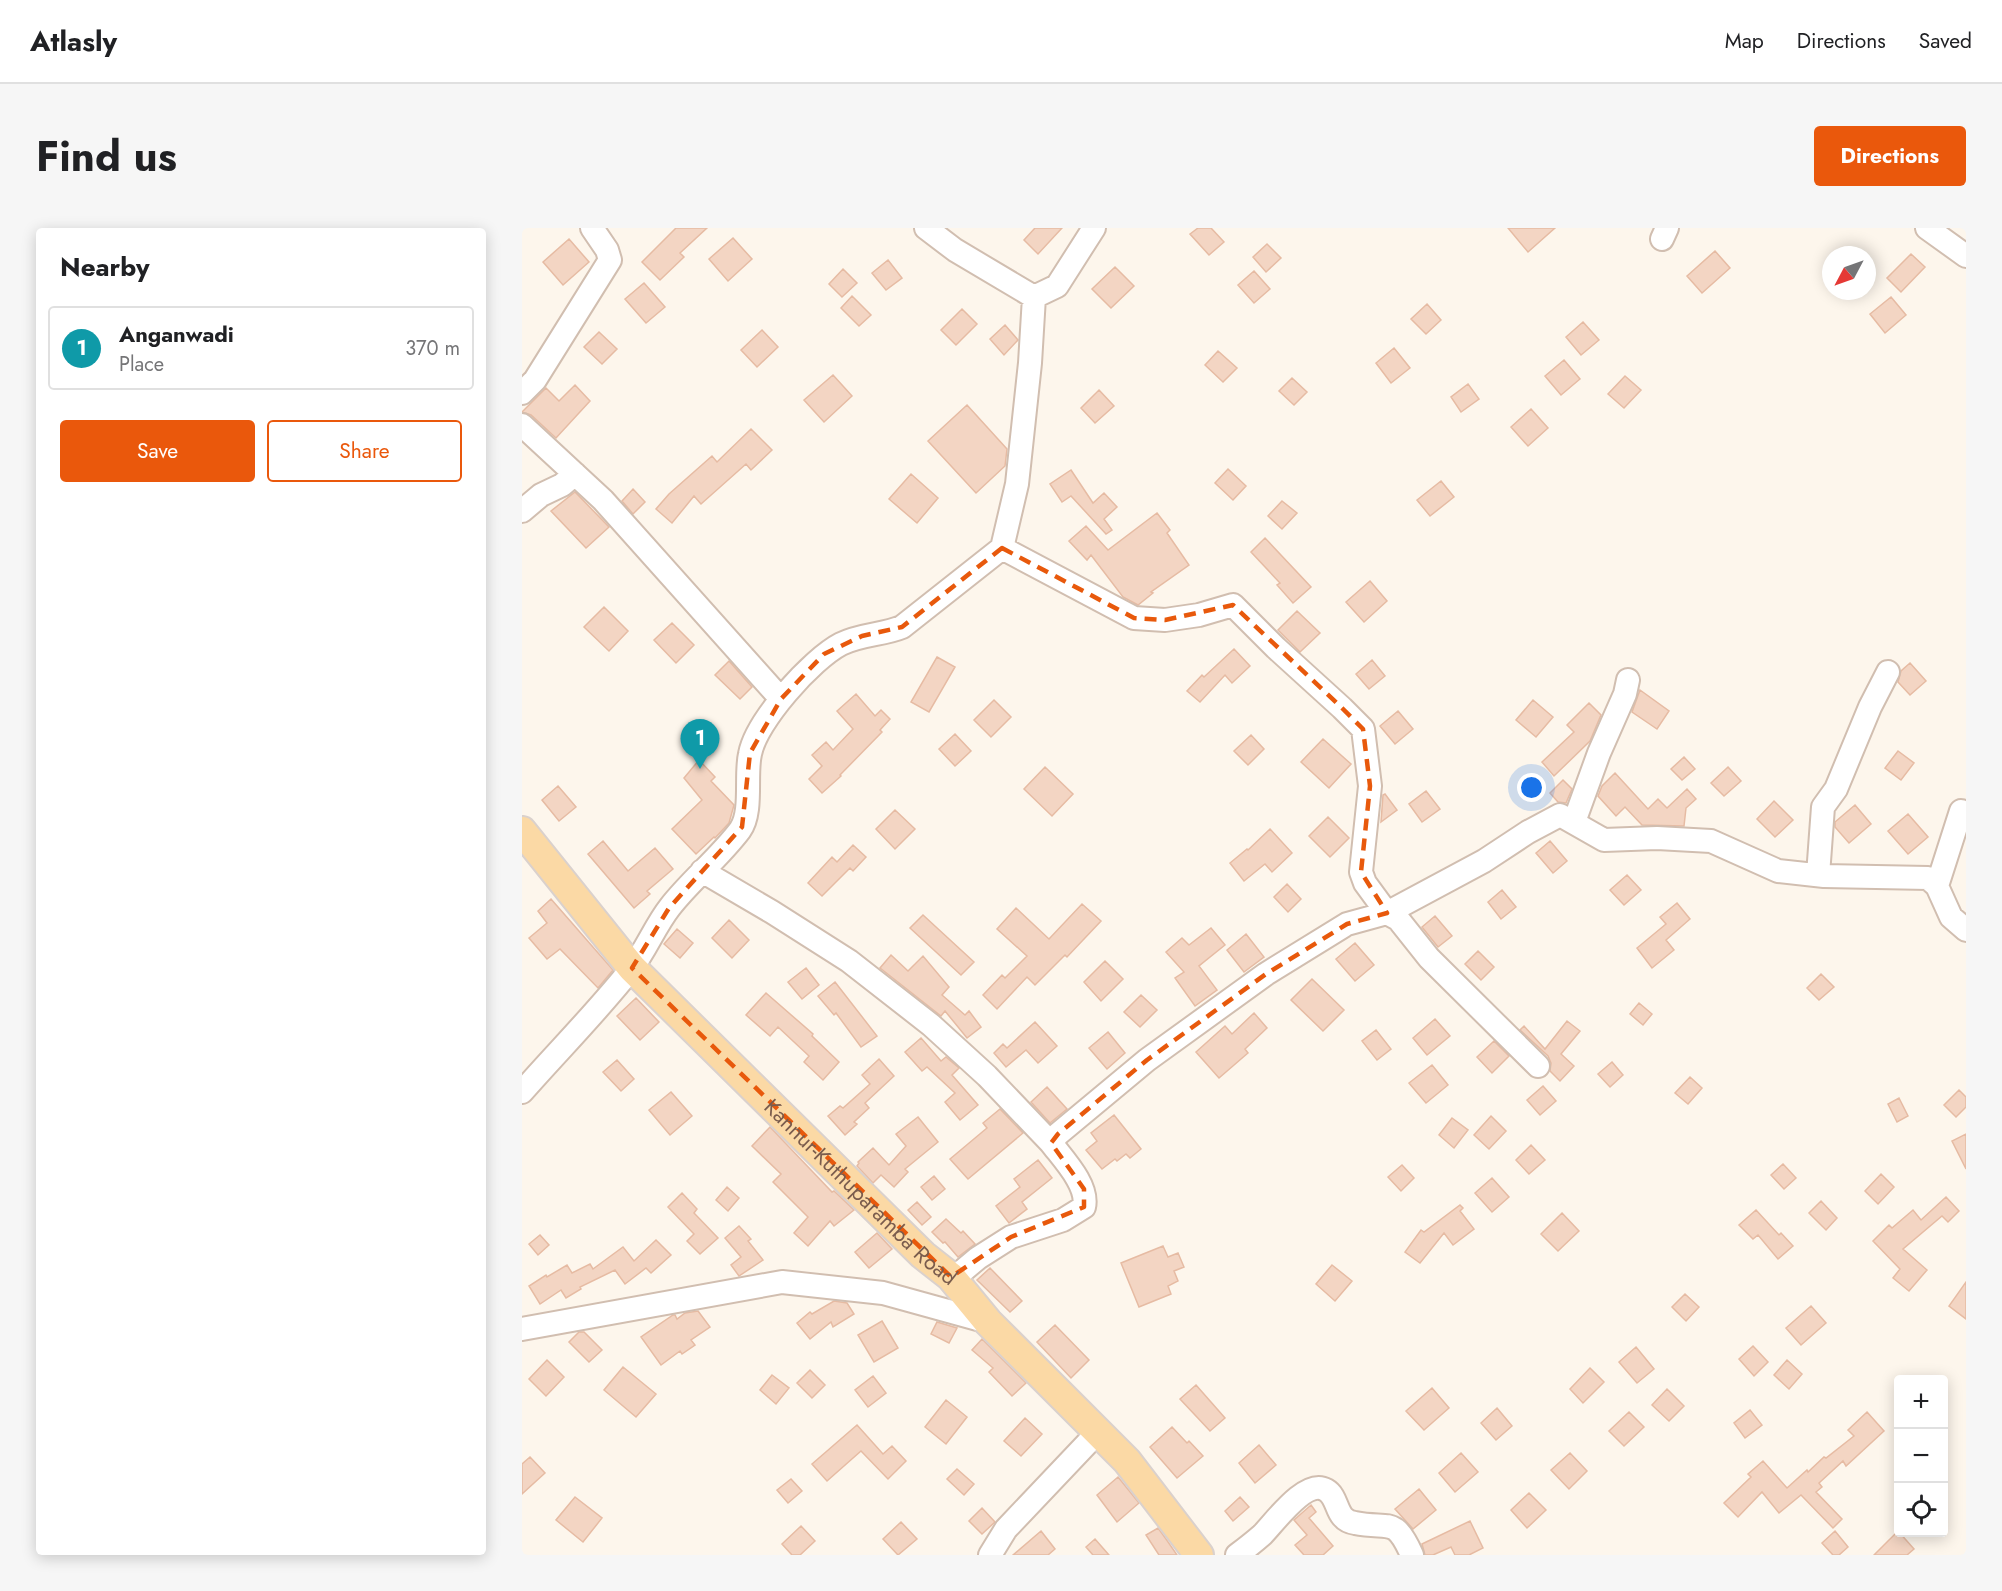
<!DOCTYPE html>
<meta charset="utf-8">
<style>
body{margin:0;font-family:Jost,sans-serif;background:#f6f6f6;color:#202124}
.controls{position:absolute;right:18px;bottom:18px;display:grid;overflow:hidden;border-radius:6px;box-shadow:0 3px 15px #0003}
.controls button{width:54px;height:54px;display:grid;place-items:center;padding:0;border:0;border-bottom:2px solid #e0e0e0;background:#fff;color:#202124;font:30px sans-serif}
.compass{position:absolute;left:1300px;top:18px;width:54px;height:54px;border-radius:50%;background:#fff;box-shadow:0 3px 15px #0003;rotate:229deg}
.you{position:absolute;left:1010px;top:560px;width:21px;height:21px;margin:-15px;border:4px solid #fff;border-radius:50%;background:#1a73e8;box-shadow:0 0 0 9px #1a73e833}
.badge{display:grid;place-items:center;width:39px;height:39px;border-radius:50%;background:#ea580c;color:#fff;font-size:20px;font-weight:700}
.pin{position:absolute;translate:-50% -50px;filter:drop-shadow(0 2px 3px #0008)}
.pin::after{content:'';position:absolute;top:32px;width:21px;height:18px;background:inherit;clip-path:polygon(0 0,100% 0,50% 100%)}
.list{margin:0;padding:0;list-style:none}
h2{display:flex;justify-content:space-between;align-items:center;height:78px;margin:0;padding:0 24px;font-size:26px}
h2 small{font-size:20px;font-weight:400;color:#757577}
.list li{display:grid;grid-template-columns:39px 1fr auto;gap:18px;align-items:center;box-sizing:border-box;height:84px;margin:0 12px 12px;padding:0 12px;border:2px solid #e0e0e0;border-radius:6px}
.list b{display:block;font-size:22px;white-space:nowrap}
.list p{margin:0;font-size:20px;white-space:nowrap;color:#757577}
.list em{font-size:20px;font-style:normal;color:#757577}
.actions{display:flex;gap:12px;padding:18px 24px}
.actions a{flex:1;padding:14px 0;border:2px solid #ea580c;border-radius:6px;text-align:center;font-size:21px;color:#ea580c}
.actions .main{background:#ea580c;color:#fff}
.icon{flex:none;width:33px;height:33px;fill:none;stroke:currentColor;stroke-width:2;stroke-linecap:round;stroke-linejoin:round}
.map{position:relative;flex:none;width:1444px;height:1327px;overflow:hidden;border-radius:6px}
header{display:flex;align-items:center;gap:36px;box-sizing:border-box;height:84px;padding:0 30px;background:#fff;border-bottom:2px solid #e0e0e0}
header strong{font-size:28px}
nav{display:flex;gap:33px;margin-inline-start:auto;font-size:21px}
.intro{display:flex;align-items:center;justify-content:space-between;box-sizing:border-box;height:144px;padding:0 36px}
h1{margin:0;font-size:42px}
.button{padding:15px 27px;border-radius:6px;background:#ea580c;color:#fff;font-size:21px;font-weight:700}
main{display:flex;gap:36px;padding:0 36px}
aside{flex:1;background:#fff;border-radius:6px;box-shadow:0 3px 15px #0003}
.map>svg:first-child{display:block}
</style>
<header>
<strong>Atlasly</strong>
<nav><a>Map</a><a>Directions</a><a>Saved</a></nav>
</header>
<div class="intro"><h1>Find us</h1><a class="button">Directions</a></div>
<main>
<aside>
<h2>Nearby<small></small></h2>
<ul class="list">
<li><span class="badge" style="background:#0f9aa8">1</span><div><b>Anganwadi</b><p>Place</p></div><em>370 m</em></li>
</ul>
<div class="actions"><a class="main">Save</a><a>Share</a></div>
</aside>
<div class="map">
<svg width="1444" height="1327" viewBox="0 0 1444 1327">
<rect width="100%" height="100%" fill="#fdf6ec"/>
<!-- building -->
<path fill="#f3d5c3" stroke="#e6bba3" stroke-width="1.5" d="M154 0H185L158 25 162 29 138 52 120 34Z
M513 0H540L516 26 502 12Z
M676 0H689L702 14 687 27 668 6Z
M986 0H1033L1006 24Z
M211 10 230 31 206 53 187 31Z
M47 11 67 34 41 57 21 34Z
M745 16 759 30 744 44 731 29Z
M1193 23 1208 40 1180 65 1165 48Z
M1389 26 1403 39 1379 64 1365 50Z
M366 32 380 50 364 62 350 45Z
M593 39 612 58 589 80 570 61Z
M321 41 335 55 320 69 307 56Z
M732 43 748 61 732 75 716 57Z
M122 55 143 79 124 95 103 71Z
M330 68 349 87 337 98 319 80Z
M1369 69 1384 87 1363 105 1348 86Z
M905 76 919 92 904 106 889 91Z
M440 81 455 96 434 117 419 102Z
M1061 94 1077 112 1059 127 1044 109Z
M483 97 496 112 482 127 468 111Z
M240 102 256 119 235 139 219 122Z
M77 104 95 121 80 136 62 119Z
M872 120 888 140 869 155 854 135Z
M696 123 715 140 701 154 683 137Z
M1042 132 1058 151 1039 167 1023 148Z
M311 147 330 168 302 194 282 172Z
M1103 148 1119 162 1102 180 1086 166Z
M770 150 785 164 772 177 757 163Z
M946 156 957 171 939 184 929 169Z
M53 157 68 173 34 210 9 187 0 184 24 160 37 173Z
M577 162 592 178 573 195 559 180Z
M445 177 485 221 483 238 454 265 406 213Z
M1009 181 1026 200 1006 218 989 199Z
M229 201 250 222 229 242 224 236 179 276 172 268 150 295 134 281 147 266 190 228 195 234Z
M706 241 724 258 711 272 693 255Z
M549 242 571 275 582 265 595 279 582 291 590 302 584 306 549 268 540 274 528 256Z
M389 246 416 270 395 295 367 271Z
M919 253 932 269 908 288 895 272Z
M111 261 123 274 111 286 100 273Z
M53 264 87 299 64 320 29 283Z
M760 273 775 285 760 301 746 288Z
M635 285 648 302 645 305 667 337 629 364 631 365 616 377 601 369 569 327 565 332 547 313 564 298 586 322Z
M743 310 789 359 771 375 755 357 758 355 729 324Z
M848 353 865 373 842 394 824 374Z
M82 379 106 403 87 423 62 399Z
M775 383 798 405 778 424 756 402Z
M150 395 172 417 154 435 132 412Z
M712 421 728 438 710 455 703 447 678 474 665 463 680 447 682 449Z
M415 429 433 439 407 484 389 474Z
M850 432 863 448 847 461 834 446Z
M207 433 230 459 218 471 193 447Z
M1388 435 1404 453 1388 467 1376 454 1379 443Z
M1118 462 1147 483 1135 501 1110 484Z
M334 466 353 488 359 482 368 491 358 502 360 504 318 547 319 548 300 565 287 551 300 538 290 527 304 514 311 522 331 501 315 483Z
M472 472 489 489 469 509 452 492Z
M1011 472 1031 489 1014 509 994 492Z
M1067 475 1079 487 1068 513 1032 548 1020 534 1052 504 1045 497Z
M876 483 891 501 873 516 858 498Z
M433 506 449 523 433 538 417 521Z
M729 507 742 521 726 537 712 523Z
M801 511 829 536 807 560 779 534Z
M1376 523 1392 535 1379 552 1363 540Z
M1162 529 1173 541 1160 552 1149 541Z
M177 532 193 549 189 553 212 577 207 595 193 610 192 609 174 626 150 601 180 572 162 550Z
M523 539 551 566 530 588 502 561Z
M1206 539 1219 553 1202 568 1189 555Z
M1093 545 1126 581 1136 571 1145 580 1165 561 1174 571 1164 580 1162 598 1120 597 1103 579 1094 588 1076 568 1080 558Z
M1041 552 1050 561 1044 575 1036 574 1028 565Z
M36 558 54 579 37 593 20 572Z
M904 563 918 581 900 594 887 576Z
M863 566 875 582 859 594 861 567Z
M1252 573 1271 592 1253 609 1235 591Z
M1333 577 1349 596 1327 615 1313 599V594Z
M373 582 393 601 373 621 354 601Z
M1386 586 1406 609 1386 626 1366 603Z
M806 589 827 610 808 629 787 608Z
M748 601 770 625 750 644 743 636 722 653 708 635 725 621 726 622Z
M81 613 106 643 133 620 151 641 125 663 128 666 112 680 66 626Z
M1028 613 1045 633 1031 645 1014 625Z
M331 617 344 629 331 643 328 640 300 668 286 655 310 629 315 634Z
M1105 647 1119 662 1102 677 1088 662Z
M765 656 779 671 766 684 752 669Z
M980 662 994 679 979 691 966 674Z
M29 671 91 742 76 760 38 721 25 731 7 710 25 695 16 683Z
M1155 675 1168 691 1144 712 1152 722 1130 740 1115 720 1144 696 1138 689Z
M560 676 579 693 545 729 543 727 513 757 505 749 475 781 461 767 480 747 483 750 505 728 475 701 494 680 527 711Z
M401 687 452 734 439 747 388 700Z
M913 688 930 708 916 719 900 699Z
M207 692 227 712 210 730 190 710Z
M689 700 703 717 677 738 695 762 673 778 653 750 662 744 644 724 660 710 667 717Z
M155 701 171 715 158 730 142 716Z
M724 706 742 729 722 744 705 722Z
M833 715 852 737 833 753 814 731Z
M956 723 972 739 959 752 943 736Z
M369 727 386 743 401 728 427 759 420 767 443 787 447 783 459 799 445 810 423 783 419 788 358 740Z
M583 733 601 751 579 773 562 754Z
M284 740 297 757 280 771 266 754Z
M1299 746 1312 759 1297 772 1285 760Z
M790 751 822 782 801 803 769 772Z
M313 754 355 808 339 819 314 785 312 787 296 768Z
M244 765 291 806 290 808 317 834 301 852 282 834 287 828 256 799 248 808 224 787Z
M619 767 635 782 618 799 602 784Z
M114 770 137 794 118 812 95 788Z
M1117 775 1130 786 1121 797 1108 786Z
M732 785 745 800 723 821 726 825 697 850 674 824 703 798 710 806Z
M913 791 928 808 905 827 891 810Z
M1045 793 1058 803 1039 826 1052 838 1038 853 1028 843 1029 835 1026 828 998 802 1002 798 1023 821Z
M513 794 535 818 516 835 504 822 484 839 472 825 481 816 485 820Z
M854 802 869 821 855 832 840 813Z
M586 804 603 825 585 841 567 820Z
M399 810 419 833 424 829 437 840 430 847 456 877 438 892 423 874 433 865 405 839 400 843 383 824Z
M972 813 987 828 970 845 955 829Z
M357 831 372 848 343 875 347 880 332 894 335 896 323 907 306 888 318 878 321 880 348 856 340 847Z
M95 832 112 851 99 863 81 844Z
M1090 834 1101 847 1088 859 1076 846Z
M910 837 926 857 904 875 887 855Z
M1168 849 1180 860 1166 876 1153 865Z
M1021 858 1034 873 1018 887 1005 872Z
M525 859 545 881 528 895 509 874Z
M1437 862 1444 869V879L1434 889 1422 877Z
M149 864 170 888 148 907 127 882Z
M1377 870 1386 888 1375 894 1366 876Z
M478 881 501 905 446 951 428 931 465 900 461 895Z
M592 887 619 921 608 930 604 926 595 933 593 931 580 941 564 922 575 913 569 905Z
M969 888 984 903 967 921 952 907Z
M396 889 416 914 383 941 386 944 372 959 359 947 351 955 335 938 337 935 336 934 351 920 367 937 384 918 374 906Z
M930 890 946 902 932 920 917 907Z
M248 899 310 964 312 963 332 982 312 998 308 993 286 1018 272 1005 286 989 251 954 259 946 230 918Z
M1444 906V941L1430 913Z
M1009 917 1023 932 1007 946 994 932Z
M516 932 530 950 500 974 505 981 487 995 474 978 498 959 492 951Z
M1261 936 1274 950 1262 961 1249 947Z
M880 937 892 950 879 963 866 949Z
M1359 946 1372 959 1356 976 1343 963Z
M412 948 423 961 410 972 399 959Z
M970 950 987 969 970 984 953 965Z
M205 959 217 970 206 983 194 972Z
M160 965 175 981 172 985 196 1010 178 1026 165 1013 172 1006 146 979Z
M1424 969 1437 983 1426 994 1420 988 1381 1021 1405 1042 1387 1063 1371 1050 1378 1041 1351 1013 1367 997 1370 1000 1391 982 1399 992Z
M1299 973 1315 990 1304 1002 1287 985Z
M395 974 409 989 400 997 386 982Z
M938 977 941 980 938 983 952 1001 931 1017 922 1005 898 1035 883 1024 899 1002 902 1004Z
M1234 982 1257 1007 1259 1005 1271 1018 1256 1031 1236 1007 1231 1011 1217 997Z
M1040 985 1057 1003 1036 1023 1019 1006Z
M424 991 439 1005 441 1003 453 1016 436 1029 423 1014 421 1015 410 1004Z
M217 998 229 1011 226 1013 241 1032 217 1048 209 1037 219 1029 203 1010Z
M355 1005 370 1021 347 1040 333 1024Z
M18 1007 27 1017 16 1027 7 1016Z
M134 1012 149 1027 129 1045 124 1040 103 1056 93 1042 58 1059 59 1061 44 1070 39 1062 18 1076 7 1058 24 1047 25 1049 45 1037 50 1045 68 1036 71 1041 101 1019 112 1033Z
M641 1018 646 1029 656 1025 662 1039 652 1043 656 1053 646 1058 649 1066 617 1079 599 1035Z
M810 1037 830 1053 813 1073 794 1056Z
M468 1040 500 1073 488 1084 455 1052Z
M1444 1054V1091L1427 1078Z
M1163 1066 1177 1079 1164 1093 1150 1079Z
M312 1073 325 1075 332 1086 311 1099 309 1094 288 1111 275 1095 288 1084 290 1086Z
M1289 1078 1304 1095 1279 1117 1264 1100Z
M176 1083 188 1099 169 1112 173 1117 160 1126 158 1123 139 1137 119 1109 151 1087H153L155 1091 163 1085Z
M360 1093 376 1120 352 1134 336 1107Z
M415 1094 435 1100 427 1115 409 1106Z
M533 1097 567 1132 549 1150 515 1114Z
M57 1104H62L80 1122 67 1134 47 1114Z
M460 1111 504 1155 490 1168 467 1144 471 1140 450 1122Z
M1231 1118 1246 1134 1232 1148 1217 1131Z
M1114 1119 1132 1141 1115 1155 1097 1134Z
M25 1132 42 1149 24 1168 7 1151Z
M1265 1132 1280 1146 1267 1161 1252 1147Z
M101 1139 134 1166 114 1189 82 1162Z
M1068 1140 1082 1154 1061 1175 1048 1161Z
M288 1142 303 1157 290 1170 275 1155Z
M250 1147 267 1160 254 1176 238 1162Z
M351 1148 364 1165 346 1179 333 1162Z
M674 1157 703 1190 688 1203 658 1171Z
M910 1160 927 1180 902 1202 884 1183Z
M1145 1161 1162 1178 1147 1193 1130 1177Z
M424 1172 445 1189 424 1216 403 1199Z
M975 1180 990 1198 974 1212 959 1195Z
M1228 1182 1240 1197 1223 1210 1212 1195Z
M1107 1184 1122 1199 1102 1218 1087 1203Z
M1345 1184 1362 1203 1324 1238 1321 1233 1297 1255 1300 1259 1294 1264 1320 1291 1311 1300 1279 1267 1257 1285 1240 1264 1216 1289 1202 1275 1229 1249 1226 1246 1241 1233 1265 1260 1285 1242 1286 1244 1302 1229 1304 1230 1332 1208 1326 1202Z
M503 1190 520 1206 499 1228 482 1213Z
M335 1197 361 1226 370 1218 384 1233 366 1251 339 1223 305 1253 290 1236Z
M650 1199 665 1215 667 1213 681 1228 655 1250 628 1219Z
M737 1217 754 1237 733 1255 717 1235Z
M939 1225 956 1244 933 1264 917 1245Z
M1048 1225 1065 1243 1047 1261 1029 1242Z
M8 1229 23 1245 0 1266V1236Z
M435 1241 452 1256 442 1267 425 1251Z
M596 1249 617 1275 595 1294 575 1267Z
M269 1251 280 1263 266 1275 255 1262Z
M897 1261 914 1282 891 1301 873 1281Z
M1007 1265 1024 1282 1005 1300 989 1282Z
M53 1269 80 1290 61 1314 34 1292Z
M718 1269 727 1279 711 1293 703 1283Z
M789 1277 794 1284 787 1290 811 1318 801 1327H782L773 1317 785 1307 772 1292Z
M460 1280 473 1294 460 1306 447 1293Z
M948 1293 961 1320 947 1327H933L929 1319 911 1327H903L900 1316Z
M379 1294 395 1311 376 1327 361 1311Z
M279 1298 293 1313 278 1327H270L260 1316Z
M636 1300 644 1311 655 1327H637L624 1307Z
M519 1303 533 1321 526 1327H491Z
M1313 1303 1326 1319 1317 1327H1311L1300 1315Z
M1376 1303 1392 1321 1385 1327H1352Z
M573 1311 587 1327H571L564 1319Z"/>
<g fill="none" stroke-linecap="round" stroke-linejoin="round">
<!-- minor casing -->
<g stroke="#d1beb0" stroke-width="26">
<path id="minor" d="M404 0 433 22 512 69
M1405 0 1444 28
M1140 11 1145 0
M0 165 13 152 88 32 85 22 70 0
M0 197 81 272 259 471
M0 283 19 267 40 257 53 246
M480 320 612 390 643 392 677 387 711 377 754 420 820 480 841 501 848 558 839 644 843 655 865 685 876 691 907 730 1016 838
M1052 594 1077 525 1103 466 1106 452
M180 643 250 684 327 733 409 797 465 848 529 915
M1296 647 1301 579 1314 561 1348 479 1366 444
M1415 658 1439 583
M0 864C36 823 75 784 109 741 124 722 133 698 148 679 169 652 197 630 218 602 231 584 223 547 228 526 234 493 290 431 319 416 339 406 361 407 380 399L480 320 495 256 508 135 512 69 535 58 572 0
M431 1051 456 1030 489 1009 541 992 562 979C567 958 542 932 529 915L536 906 625 832 744 746 825 696 865 685 962 633 1006 604 1038 587 1082 612 1135 610 1189 613 1256 643 1302 648 1406 650 1415 658 1429 689 1444 702
M0 1101 260 1054 361 1065 466 1094
M468 1327 484 1301 576 1204
M715 1327C723 1321 732 1314 740 1307 752 1295 784 1250 804 1262 818 1270 812 1292 833 1295 868 1302 872 1287 890 1327"/>
</g>
<!-- major casing -->
<g stroke="#dad1cd" stroke-width="32">
<g id="major">
<path id="s1" d="M0 603 110 740 401 1027 429 1049 466 1094 605 1233 677 1327"/>
</g>
</g>
<!-- minor -->
<use href="#minor" stroke="#fff" stroke-width="22"/>
<!-- major -->
<use href="#major" stroke="#fbd9a5" stroke-width="28"/>
</g>
<!-- marked area -->
<path fill="none" stroke="#e8590c" stroke-width="4.5" stroke-dasharray="12 8" stroke-linejoin="round" d="M480 320 612 390 643 392 711 377 820 480 841 501 848 558 839 644 865 685 825 696 744 746 625 832 536 906 529 915 562 961V979L489 1009 429 1049 110 740 147 680 220 599 228 525 259 471 302 426 340 408 380 399Z"/>
<g text-anchor="middle" dominant-baseline="central" stroke-width="6" stroke-linejoin="round" paint-order="stroke">
<!-- street labels -->
<g font-size="22" fill="#7a5c4d" stroke="#fffaf3">
<text stroke="none"><textPath href="#s1" startOffset="496">Kannur-Kuthuparamba Road</textPath></text>
</g>
</g>
</svg>
<div class="controls">
<button>+</button>
<button>−</button>
<button><svg class="icon" aria-label="locate" viewBox="0 0 24 24"><circle cx="12" cy="12" r="6"/><path d="M12 2v4M12 18v4M2 12h4M18 12h4"/></svg></button>
</div>
<svg class="compass" viewBox="-18 -18 36 36"><path d="M0-13l5 13h-10z" fill="#e53935"/><path d="M0 13l5-13h-10z" fill="#757577"/></svg>
<div class="you"></div>
<div class="pin badge" style="left:178px;top:541px;background:#0f9aa8">1</div>
</div>
</main>
